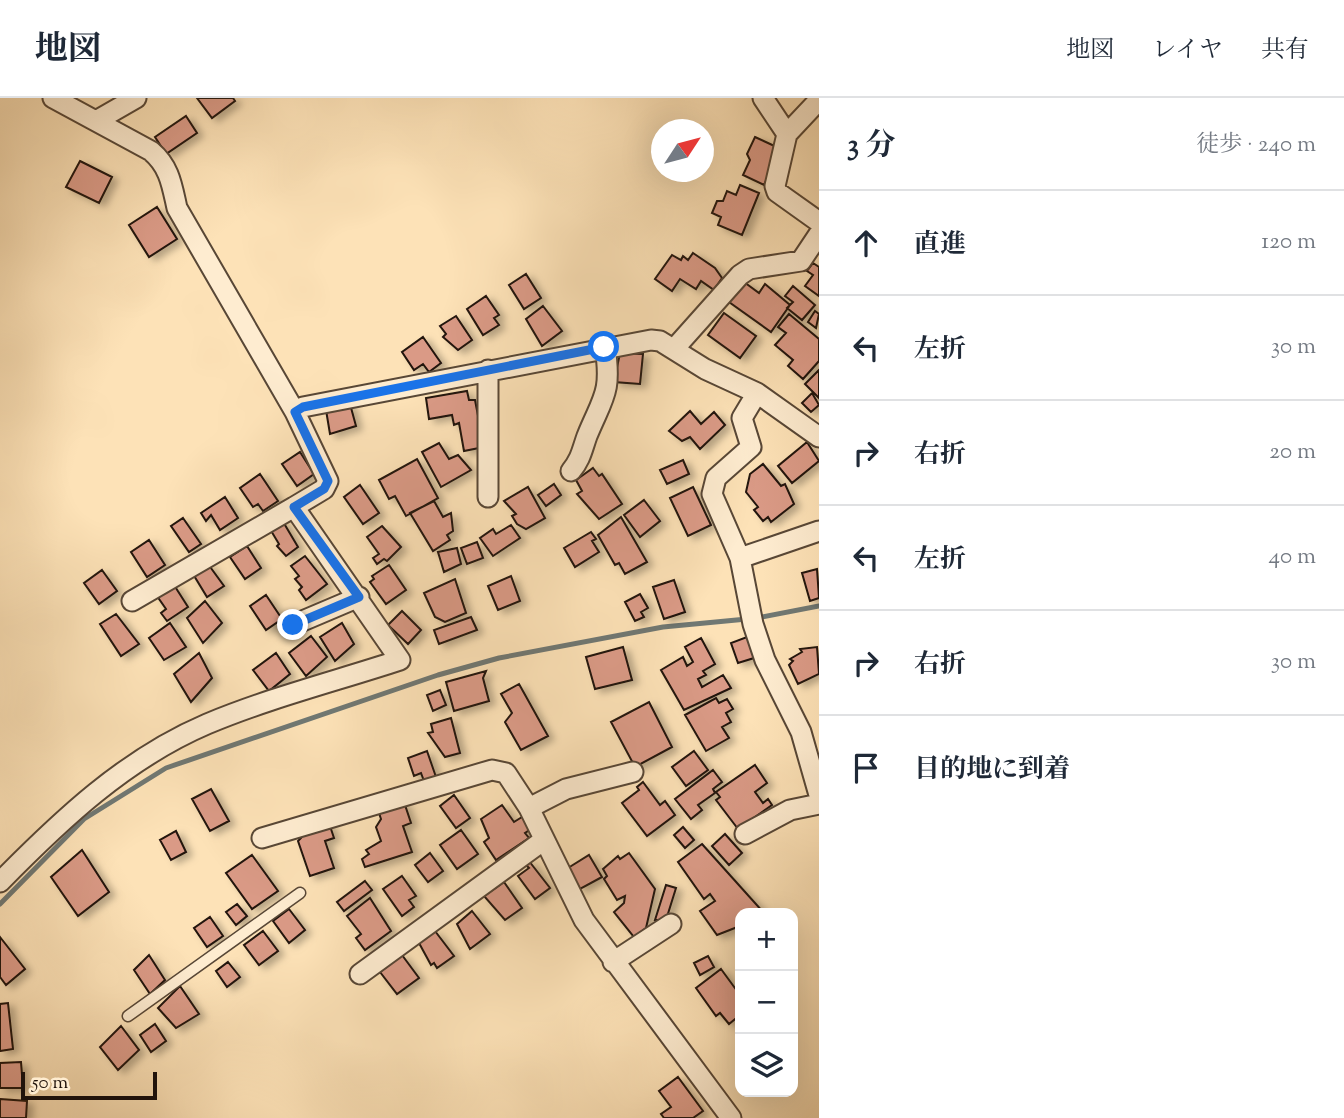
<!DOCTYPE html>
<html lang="ja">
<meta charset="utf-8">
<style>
body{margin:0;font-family:"Sorts Mill Goudy","Noto Serif JP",serif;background:#f2f2f3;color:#1f2937}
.controls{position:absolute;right:21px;bottom:21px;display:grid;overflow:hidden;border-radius:14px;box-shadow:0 7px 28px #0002}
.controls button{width:63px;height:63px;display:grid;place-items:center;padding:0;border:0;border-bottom:2px solid #e0e1e3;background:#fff;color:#1f2937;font:35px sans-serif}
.compass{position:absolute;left:651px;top:21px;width:63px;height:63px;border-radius:50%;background:#fff;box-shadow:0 7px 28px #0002;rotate:54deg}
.scale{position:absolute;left:21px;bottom:18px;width:136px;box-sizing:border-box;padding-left:7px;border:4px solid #21130b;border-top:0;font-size:19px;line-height:24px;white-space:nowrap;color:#21130b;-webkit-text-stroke:5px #feecd0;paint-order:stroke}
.stop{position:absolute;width:21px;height:21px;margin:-16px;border:5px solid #1a73e8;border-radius:50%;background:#fff}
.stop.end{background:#1a73e8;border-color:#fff;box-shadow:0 2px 7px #0008}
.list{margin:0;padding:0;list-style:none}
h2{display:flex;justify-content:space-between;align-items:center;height:91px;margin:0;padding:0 28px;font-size:30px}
h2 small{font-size:23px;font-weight:400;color:#747a83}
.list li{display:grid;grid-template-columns:46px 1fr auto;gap:21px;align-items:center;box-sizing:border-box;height:105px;padding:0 28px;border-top:2px solid #e0e1e3}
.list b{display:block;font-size:26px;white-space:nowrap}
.list em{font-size:23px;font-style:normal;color:#747a83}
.icon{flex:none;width:38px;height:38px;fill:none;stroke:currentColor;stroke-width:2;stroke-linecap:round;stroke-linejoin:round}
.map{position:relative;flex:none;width:819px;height:1020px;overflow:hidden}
header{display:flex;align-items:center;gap:42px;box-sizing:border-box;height:98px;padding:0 35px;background:#fff;border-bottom:2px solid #e0e1e3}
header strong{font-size:33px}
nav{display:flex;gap:38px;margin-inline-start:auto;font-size:24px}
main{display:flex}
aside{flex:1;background:#fff}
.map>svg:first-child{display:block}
</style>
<header>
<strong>地図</strong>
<nav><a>地図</a><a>レイヤ</a><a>共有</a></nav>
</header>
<main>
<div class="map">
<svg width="819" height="1020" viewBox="0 0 819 1020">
<defs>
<filter id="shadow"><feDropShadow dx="6" dy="3.5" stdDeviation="3.5" flood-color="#0004"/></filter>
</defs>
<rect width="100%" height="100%" fill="#fde2b7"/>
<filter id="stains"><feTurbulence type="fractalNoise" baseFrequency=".00286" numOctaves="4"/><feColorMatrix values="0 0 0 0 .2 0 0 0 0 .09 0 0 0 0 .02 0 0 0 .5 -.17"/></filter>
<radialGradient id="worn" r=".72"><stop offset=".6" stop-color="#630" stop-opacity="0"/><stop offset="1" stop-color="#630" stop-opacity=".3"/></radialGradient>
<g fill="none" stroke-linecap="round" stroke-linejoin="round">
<!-- stream -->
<path stroke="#707873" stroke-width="5" d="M757 520 819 508
M0 806 84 721 166 670 438 577 499 560 663 529 747 521"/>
</g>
<!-- building -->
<path fill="#da9a86" stroke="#21130b" stroke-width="2" filter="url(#shadow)" d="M197 0H233L235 3 212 20Z
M186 18 197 35 166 56 155 39Z
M755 39 781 51 764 87 743 77 750 62 747 56Z
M80 63 112 79 99 105 66 89Z
M740 87 759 95 742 137 718 127 721 119 712 115 717 103H723L727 93 736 97Z
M157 109 177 141 149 159 129 127Z
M693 155 715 170 722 180 714 192 701 183 696 191 680 181 672 193 655 181 672 157 681 162 683 158 688 162Z
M813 165 819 169V198L805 188 813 177 807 173Z
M526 176 541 200 524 211 509 187Z
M744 184 759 195 765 186 790 207 771 234 729 204Z
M793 188 815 207 802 222 787 210 793 204 785 198Z
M486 198 499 217 494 220 499 227 483 237 467 211Z
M543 208 562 233 542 248 526 221Z
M815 213 819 216 816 230 808 224Z
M724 215 756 238 740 260 708 237Z
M789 216 819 241V263L803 281 788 268 793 262 775 247 786 235 778 229Z
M456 218 472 242 458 252 443 239 446 236 440 228Z
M423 239 441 265 429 274 423 266 414 272 402 254Z
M620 255 643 256 640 286 614 284Z
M819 272V300L805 286Z
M467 293 469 302H475L484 349 464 353 459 325 454 327 452 317 429 321 426 300Z
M812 295 819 307 811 314 802 305Z
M350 306 356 328 330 336 326 312Z
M690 313 701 326 714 314 725 327 700 351 690 339 682 343 669 333Z
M807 344 819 363 792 385 778 368Z
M439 345 449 361 458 357 471 372 441 389 422 354Z
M300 354 314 376 297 388 282 366Z
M417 361 438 400 406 418 395 398 389 401 379 382Z
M683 362 689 376 667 386 660 372Z
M763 366 781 388 785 386 794 406 771 424 768 419 763 423 754 412 758 409 746 394 750 376Z
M593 370 599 378 602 376 622 406 599 421 577 396 582 393 576 382Z
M260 376 278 403 263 413 258 406 253 409 240 390Z
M554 386 561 397 546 408 538 397Z
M360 387 379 415 363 426 344 399Z
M528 389 545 420 526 431 517 426 512 418 516 416 504 403Z
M693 389 711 427 688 438 670 400Z
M225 399 238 420 220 432 211 417 206 423 201 415Z
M644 402 660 423 640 439 624 417Z
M434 403 443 419 451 415 453 433 447 437 450 442 433 453 410 415Z
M621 419 647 464 625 476 619 465 615 467 598 437Z
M183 420 201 446 189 454 171 428Z
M282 422 298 449 286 458 277 448 279 446 270 431Z
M511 427 520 440 493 458 480 440 493 431 496 436Z
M382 428 401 449 387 463 384 461 377 466 373 460 379 456 367 439Z
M591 434 596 441 592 443 599 454 575 469 564 450Z
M149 442 165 467 147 479 131 454Z
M477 444 483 460 467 466 461 450Z
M247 448 261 470 245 481 230 459Z
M457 450 461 466 444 474 438 454Z
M305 458 327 486 306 502 299 492 302 489 295 481 299 478 291 468Z
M208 466 224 488 207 499 193 476Z
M389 467 406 492 386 506 370 484 374 481 372 478Z
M817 471 819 500 810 503 802 475Z
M102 472 117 493 99 506 84 485Z
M511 478 520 503 498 512 488 488Z
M455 481 466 515 445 524 435 519 424 495Z
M674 482 685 514 664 521 653 489Z
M174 487 188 509 167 523 161 515 166 511 157 498Z
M640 496 648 510 641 514 644 519 635 523 625 504Z
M266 497 282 521 266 532 250 508Z
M205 503 222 525 203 545 187 520Z
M402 513 421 532 408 546 388 527Z
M116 516 139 546 121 558 100 526Z
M471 519 477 532 439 546 434 532Z
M170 525 186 549 164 562 149 540Z
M342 525 354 546 335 563 320 539Z
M311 538 327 559 306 578 289 555Z
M747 539 754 560 738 565 731 545Z
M701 540 715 566 703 573 706 577 698 581 702 589 723 577 731 590 684 612 661 572 683 559 687 568 693 564 685 549Z
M623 549 632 582 595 591 586 559Z
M817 549 819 576 798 586 789 567 793 563 790 561 802 554 800 551Z
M199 555 212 580 191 604 174 576Z
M276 555 290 576 269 593 253 572Z
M486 573 483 580 489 603 454 613 446 584Z
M519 586 548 638 521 652 505 624 512 615 501 596Z
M440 592 446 607 433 613 427 597Z
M716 600 719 605 727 601 733 611 726 615 731 624 722 629 729 640 706 653 685 617Z
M649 604 672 649 635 669 611 624Z
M451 620 460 655 445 659 428 635 433 634 431 626Z
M427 653 436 679 424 683 421 675 414 678 408 660Z
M694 653 708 672 686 688 672 669Z
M755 667 767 685 755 694 763 705 768 701 772 707 738 731 716 702 720 699 716 694Z
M713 672 722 684 713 691 715 695 698 707 702 712 691 721 675 701Z
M643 684 660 707 665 703 675 717 647 738 622 705 639 692 637 689Z
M211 691 229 723 210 733 192 701Z
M454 697 470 720 456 730 440 708Z
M404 704 411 725 403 728 412 754 365 769 362 761 369 756 366 752 381 743 376 729 381 721 378 712Z
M502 707 514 724 522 719 531 731 525 735 529 740 496 762 484 744 489 740 481 721Z
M329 725 334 740 325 743 334 770 310 778 298 743 301 740 300 735Z
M683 729 694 742 685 750 674 737Z
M461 732 478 756 457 771 440 747Z
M176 733 186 754 171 762 160 742Z
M725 736 742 755 729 767 712 748Z
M702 746 764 815H740V828L717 837 700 813 715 803 710 796 704 801 678 764Z
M82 752 109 794 78 818 51 779Z
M430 755 443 773 428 784 415 767Z
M629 755 655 791 646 830 634 839 614 814 624 805 625 798 617 802 604 781 607 778 603 771 618 758 620 761Z
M252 757 278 793 252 811 226 775Z
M589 757 602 779 580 791 568 770Z
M529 763 550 790 535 801 518 778 529 770 525 766Z
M402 778 416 798 409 802 414 809 402 818 383 791Z
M365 783 372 792 344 813 337 804Z
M504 784 522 810 505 822 484 798Z
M666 787 676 790 666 822H655Z
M370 800 391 833 365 852 356 840 361 836 347 818Z
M237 806 247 818 236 827 226 814Z
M289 811 305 832 289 845 273 823Z
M472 813 490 836 470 851 457 826Z
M210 819 223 838 207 849 194 830Z
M263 833 278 853 259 867 244 847Z
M435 833 454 858 437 870 434 865 431 867 419 845Z
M0 839 25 871 6 887 0 879Z
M149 857 165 882 150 896 134 872Z
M402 857 419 880 397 896 380 874Z
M708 858 714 869 700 877 694 865Z
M228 864 240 879 227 889 216 873Z
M721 871 740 897V917L729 926 720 915 716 918 696 890Z
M180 888 199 916 176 930 158 910Z
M8 905 13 951 0 953V906Z
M155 926 166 943 151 954 140 937Z
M121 928 139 952 118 972 100 949Z
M21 964 23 990H0V965Z
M678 979 703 1013 693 1020H664L661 1016 671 1009 659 993Z
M0 1001 27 1003 26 1020H0Z"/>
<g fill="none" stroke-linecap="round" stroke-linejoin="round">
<!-- service casing -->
<g stroke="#584736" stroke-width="13">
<path id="service" d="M128 918 300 795"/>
</g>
<!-- minor casing -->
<g stroke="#584736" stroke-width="23">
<path id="minor" d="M763 0 787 36 819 2
M96 23 136 0
M787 36 775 88 777 94 819 124
M674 251 740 177 749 171 801 163 819 136
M488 272V399
M757 295 742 320 751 349 716 380 712 396 740 460 753 526 765 562 801 634 819 697
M295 314 303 309 651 242 660 243 705 271 757 295 819 339
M571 373C581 361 582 352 587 338 603 299 612 295 605 249
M740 460 819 433
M132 503 294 409
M293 527 359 499
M529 710 566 691 633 674
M745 736 790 712 819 706
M262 740 492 672 506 675 529 710 584 822 731 1020
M0 784C61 722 125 661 207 626 269 600 336 583 400 562L294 409 324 391 328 383 295 314 177 110C172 88 170 69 151 53L53 0
M613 864 671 826
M360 876 544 742"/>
</g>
<!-- service -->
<use href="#service" stroke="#feecd0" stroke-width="10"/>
<!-- minor -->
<use href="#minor" stroke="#feecd0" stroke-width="19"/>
</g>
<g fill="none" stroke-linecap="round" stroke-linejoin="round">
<!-- route -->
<path stroke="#1a73e8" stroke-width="9" d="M293 527 359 499 294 409 324 391 328 383 295 314 303 309 604 249"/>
</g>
<rect width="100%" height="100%" filter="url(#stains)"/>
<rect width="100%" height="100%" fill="url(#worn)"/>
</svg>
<div class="controls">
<button>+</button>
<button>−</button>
<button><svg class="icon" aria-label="layers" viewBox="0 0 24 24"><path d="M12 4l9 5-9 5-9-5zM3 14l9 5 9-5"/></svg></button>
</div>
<svg class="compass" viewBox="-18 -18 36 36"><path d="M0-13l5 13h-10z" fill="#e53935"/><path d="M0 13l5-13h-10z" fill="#747a83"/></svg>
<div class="scale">50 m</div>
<div class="stop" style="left:604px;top:249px"></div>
<div class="stop end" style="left:293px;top:527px"></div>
</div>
<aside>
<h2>3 分<small>徒歩 · 240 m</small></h2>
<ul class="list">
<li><svg class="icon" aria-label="ahead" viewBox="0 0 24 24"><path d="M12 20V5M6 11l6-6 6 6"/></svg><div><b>直進</b></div><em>120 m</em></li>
<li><svg class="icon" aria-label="left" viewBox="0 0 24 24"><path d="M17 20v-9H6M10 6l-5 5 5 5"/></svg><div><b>左折</b></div><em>30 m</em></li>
<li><svg class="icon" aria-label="right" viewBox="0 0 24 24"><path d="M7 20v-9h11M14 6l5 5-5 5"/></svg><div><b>右折</b></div><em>20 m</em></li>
<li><svg class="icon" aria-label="left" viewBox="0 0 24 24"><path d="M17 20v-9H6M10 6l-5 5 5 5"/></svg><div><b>左折</b></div><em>40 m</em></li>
<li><svg class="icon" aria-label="right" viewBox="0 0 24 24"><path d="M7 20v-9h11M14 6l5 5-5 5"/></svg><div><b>右折</b></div><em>30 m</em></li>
<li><svg class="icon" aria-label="arrive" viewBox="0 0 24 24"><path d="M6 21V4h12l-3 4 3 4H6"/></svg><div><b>目的地に到着</b></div></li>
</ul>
</aside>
</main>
